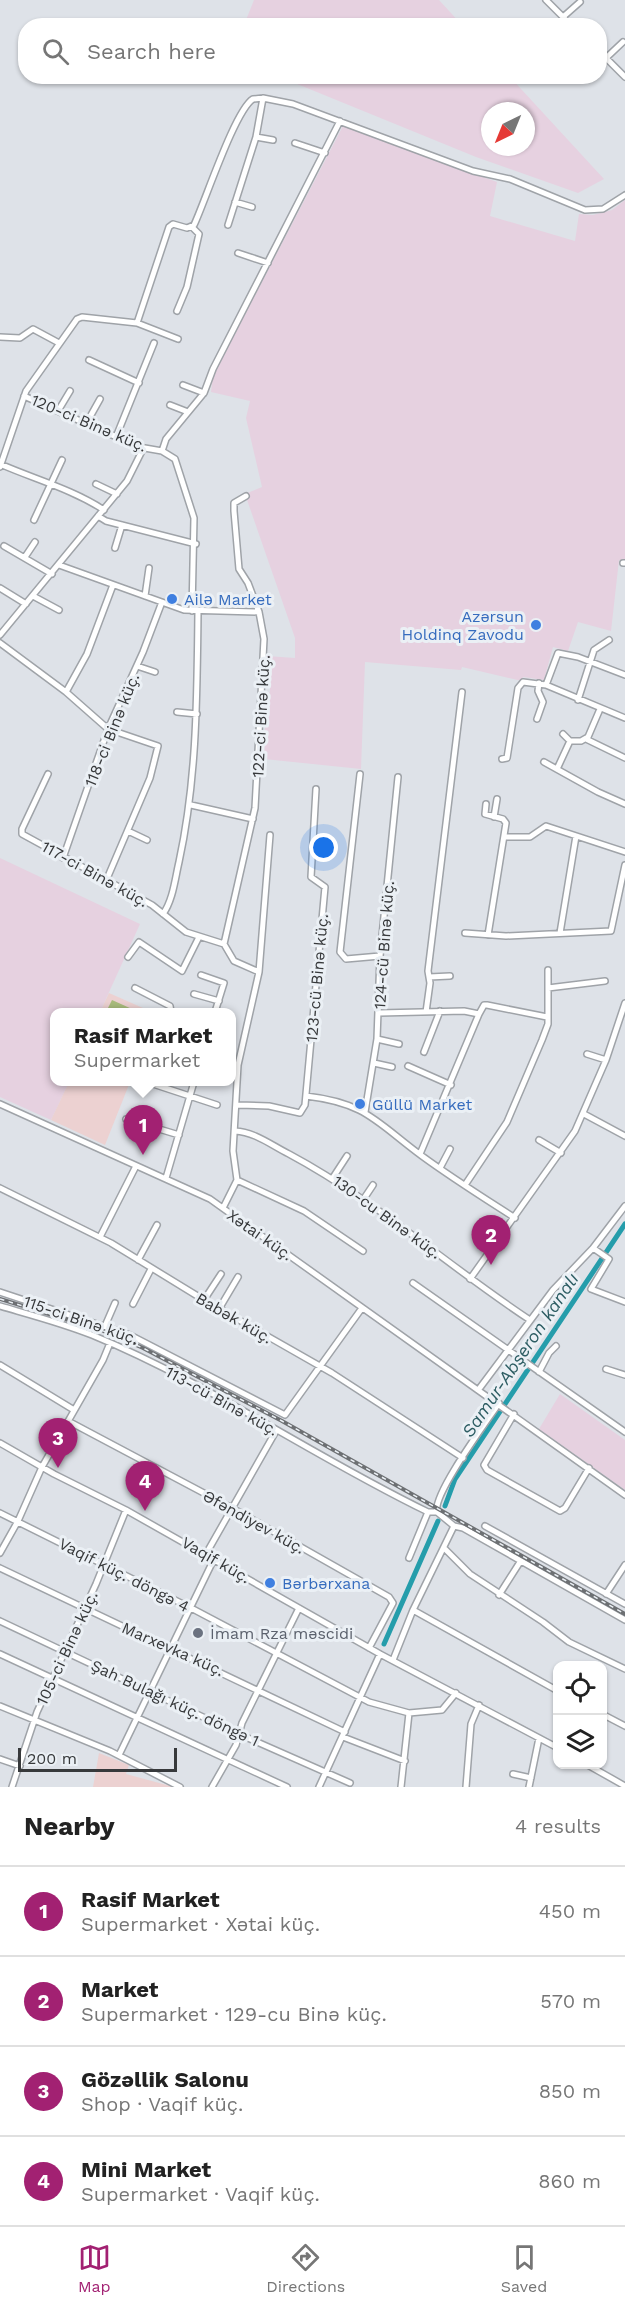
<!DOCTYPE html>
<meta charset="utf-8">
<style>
body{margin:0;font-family:"Work Sans",sans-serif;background:#f2f2f2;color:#222}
.controls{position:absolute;right:18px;bottom:18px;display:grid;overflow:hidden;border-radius:12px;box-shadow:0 2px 4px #0004}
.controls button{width:54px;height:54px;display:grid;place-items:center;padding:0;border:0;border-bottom:2px solid #e0e0e0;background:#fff;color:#222;font:30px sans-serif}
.compass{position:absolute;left:481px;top:102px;width:54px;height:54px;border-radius:50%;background:#fff;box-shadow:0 2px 4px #0004;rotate:223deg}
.scale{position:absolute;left:18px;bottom:15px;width:159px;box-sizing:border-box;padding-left:6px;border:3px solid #37393b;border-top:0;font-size:16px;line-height:21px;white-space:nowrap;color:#37393b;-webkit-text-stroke:4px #ebf0f5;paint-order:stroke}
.you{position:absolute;left:324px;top:848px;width:21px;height:21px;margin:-15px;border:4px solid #fff;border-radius:50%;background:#1a73e8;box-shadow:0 0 0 9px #1a73e833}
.badge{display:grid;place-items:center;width:39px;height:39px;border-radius:50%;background:#a22172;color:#fff;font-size:20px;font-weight:700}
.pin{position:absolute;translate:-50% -50px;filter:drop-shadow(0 2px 3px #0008)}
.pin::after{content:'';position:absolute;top:32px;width:21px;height:18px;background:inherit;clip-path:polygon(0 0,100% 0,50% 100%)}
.popup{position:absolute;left:50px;top:1008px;width:186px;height:78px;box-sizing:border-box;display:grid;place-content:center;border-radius:12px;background:#fff;filter:drop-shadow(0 2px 4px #0005);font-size:20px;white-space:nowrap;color:#767676}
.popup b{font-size:22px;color:#222}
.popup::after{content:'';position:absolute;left:50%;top:100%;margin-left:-12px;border:12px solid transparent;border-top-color:#fff}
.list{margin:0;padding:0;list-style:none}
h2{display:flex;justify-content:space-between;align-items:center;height:78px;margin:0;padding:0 24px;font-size:26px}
h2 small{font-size:20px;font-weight:400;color:#767676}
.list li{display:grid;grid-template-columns:39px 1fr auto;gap:18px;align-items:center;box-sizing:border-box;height:90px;padding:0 24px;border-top:2px solid #e0e0e0}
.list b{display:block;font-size:22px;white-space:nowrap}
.list p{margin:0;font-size:20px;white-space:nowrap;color:#767676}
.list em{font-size:20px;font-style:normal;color:#767676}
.icon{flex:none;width:33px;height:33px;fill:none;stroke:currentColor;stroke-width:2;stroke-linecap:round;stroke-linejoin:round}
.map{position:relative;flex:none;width:625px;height:1787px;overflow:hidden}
.search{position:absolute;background:#fff;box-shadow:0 2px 4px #0004;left:18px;right:18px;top:18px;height:66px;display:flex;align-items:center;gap:15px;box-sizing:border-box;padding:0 21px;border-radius:24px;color:#767676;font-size:22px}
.sheet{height:438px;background:#fff}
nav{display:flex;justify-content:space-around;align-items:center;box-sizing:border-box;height:84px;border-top:2px solid #e0e0e0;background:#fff;font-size:16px;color:#767676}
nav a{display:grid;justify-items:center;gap:3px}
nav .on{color:#a22172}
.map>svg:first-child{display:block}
</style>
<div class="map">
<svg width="625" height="1787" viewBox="0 0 625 1787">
<rect width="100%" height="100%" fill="#dee2e8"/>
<!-- industrial -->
<path fill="#e6d1e0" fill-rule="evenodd" d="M254 0H439L462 25H244Z
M280 77H510L604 179 578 193 476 157ZM490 111H526V147H490Z
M343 126 497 182 490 216 575 241 579 214 593 215 612 210 625 200V560H619L611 631 578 622 568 651 553 647 544 680 523 677 522 681 462 667 461 670 365 662 361 769 264 759 266 695 270 692V686L266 683 267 656 295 658V638L245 494 262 487 246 418 250 401 211 392 213 376Z
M0 858 140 924 100 1012H54V1082H69L51 1120 0 1097Z
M560 1394 625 1440V1490L539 1429Z"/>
<!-- education -->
<path fill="#ecd1d1" d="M109 993 152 1012H100Z
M69 1082H130L105 1145 51 1120Z
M99 1753 129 1765 126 1774 174 1787H93Z"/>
<!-- green -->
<path fill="#a9bc7c" d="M112 1000 132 1009 130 1012H106Z"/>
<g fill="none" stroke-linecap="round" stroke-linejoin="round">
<!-- canal -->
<path stroke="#259dab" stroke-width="5" d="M445 1506 455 1479 625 1224
M384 1644 438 1521"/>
<!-- minor casing -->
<g stroke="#9fa3a8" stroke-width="8">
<path id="minor" d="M546 0 572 26
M563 17 580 2
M600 52 625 77
M606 58 623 42
M256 137 273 140
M295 143 325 153
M235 202 252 207
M228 225 256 137 263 98
M238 253 268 263
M177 311 187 287 199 234 192 227
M137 323 178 339
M0 337 20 338 33 329 59 343
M89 360 139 383
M183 385 204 393
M24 396 139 447 162 451 175 459 194 518 192 611
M170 405 188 412
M58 411 70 391
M86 424 100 399
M116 437 154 343
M162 451 166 439 204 393 213 369 340 121
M0 464C34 479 72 489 104 510
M0 467 26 391 77 319 82 317 137 323 169 227 173 224 187 228 194 225C205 202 235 110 253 99L263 98 293 104 473 171 510 179 585 210 603 209 625 195
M96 484 117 494
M98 516 106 521 196 544
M34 520 62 460
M4 546 52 574
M115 548 122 525
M25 557 35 542
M623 563H625
M59 565 184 610 259 612
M0 588 26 604
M33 596 59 610
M145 596 149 568
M0 635 127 481 143 449
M0 643 66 692 108 729 158 746 150 778 106 881
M137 666 155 672
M546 685 558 653 578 657 625 675
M66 692 87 654 113 585
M578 700 594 650 609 640
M177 712 197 714
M537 719 543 702 538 691 539 683
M563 734 570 741
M586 739 625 758
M502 759 507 758 518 688 523 682 546 685 625 718
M544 762 598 792 625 804
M557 769 570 741H581L588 737 600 709
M48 774 22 829V834L152 905 186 932 224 944 234 961 259 972 238 1065 233 1151 237 1180 223 1208
M360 774 340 952 346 959 380 956
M486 804 485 814 503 819 506 823 488 935
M191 805 253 819
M494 817 497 799
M128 831 147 840
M504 837H530L546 826 625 852
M63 858 108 729 143 652 162 602
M163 914C173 900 175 879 179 862 197 779 197 697 198 612
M465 933 506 936 611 931 625 865
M560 933 576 836
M224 944 255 808 264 639 259 612 248 583 239 569 234 511V503L246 496
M128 957 139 942 182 971 199 937
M259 972 270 835
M201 975 224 983 215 1012
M429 977 450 976
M135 988 170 1006 171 1012
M548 988 605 981
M194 994 219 1001
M426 1012 430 983 428 971 462 692
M379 1013 464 1011 479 1014 484 1005H487L547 1017
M377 1039 399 1044
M424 1052 440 1011
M587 1054 606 1060
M374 1063 392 1067
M408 1066 451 1085
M147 1082 217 1105
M306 1096C367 1103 377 1123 422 1156 452 1178 484 1198 515 1218
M0 1104 210 1199 625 1495
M238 1105 269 1106 300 1113 305 1105 325 887 311 877 316 789
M365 1112 377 1039 380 956 398 777
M584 1114 625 1136
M126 1119 179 1135
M235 1131C255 1132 271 1145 289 1154 375 1200 448 1266 530 1320
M539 1140 561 1153
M420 1154 479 1014
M440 1168 450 1149
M166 1178 194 1082
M332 1179 347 1156
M237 1180 304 1211 363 1251
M465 1185 507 1122 542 1040 548 1024V970
M0 1188 111 1243 204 1300 332 1373 463 1458
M363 1200 373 1185
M100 1237 136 1166
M593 1248 609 1259 591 1289 625 1302
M138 1260 157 1225
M470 1279 575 1131 606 1060 625 1003
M413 1283 625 1432
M0 1292 130 1335 285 1415 362 1308
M204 1300 221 1274
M133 1304 151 1269
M0 1306C31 1315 62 1323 92 1335 209 1383 314 1457 428 1512H437L454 1526
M219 1309 238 1277
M105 1326 115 1303
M0 1365 74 1410
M606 1369 625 1375
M539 1372 549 1353 556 1346
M479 1389 553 1290 593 1248 625 1206
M514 1414 484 1465 487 1470 560 1511 565 1508 589 1468
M68 1421 232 1508 389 1597 393 1603 369 1648
M0 1443 54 1474 126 1510 380 1654 558 1748
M437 1512C432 1495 487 1421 499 1403
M0 1513 191 1608 369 1702 409 1713
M454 1526 463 1528 625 1620
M485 1526 625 1604
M445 1549 470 1574 543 1622 569 1642 625 1669
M0 1553 18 1521 42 1467 103 1360 110 1343
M206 1554 276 1431
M409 1558 428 1512
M0 1568 345 1732
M606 1594 625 1565
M499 1595 520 1562
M413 1610 558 1691
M0 1621 239 1734 350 1783
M0 1654 287 1787
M393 1660 413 1610 454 1526
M0 1706 110 1751 180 1787
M602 1714 625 1726
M343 1737 405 1761
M119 1755 214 1559
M0 1759 20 1766
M586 1764 625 1786
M513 1774 531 1778
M12 1787 37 1712 96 1584 126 1510
M212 1787 236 1745 242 1723 299 1608
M319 1787 380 1654
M401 1787 409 1713 442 1710 456 1693
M466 1787 471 1724 479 1705
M529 1787 539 1738"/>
</g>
<!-- minor -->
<use href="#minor" stroke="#fff" stroke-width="5"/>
<!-- rail casing -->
<g stroke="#6d7073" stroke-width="4">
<path id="rail" d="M0 1299 101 1330 143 1348 282 1421 625 1614"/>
</g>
<!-- rail -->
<use href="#rail" stroke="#ebf0f5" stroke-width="1.5" stroke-dasharray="4.5" stroke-linecap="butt"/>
</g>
<!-- markers -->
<g fill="#3f7fe0" stroke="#ebf0f5" stroke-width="2">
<circle cx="172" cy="599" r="6"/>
<circle cx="536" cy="625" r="6"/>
<circle cx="360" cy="1104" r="6"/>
<circle cx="270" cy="1583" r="6"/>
</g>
<circle fill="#6b7280" stroke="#ebf0f5" stroke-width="2" cx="198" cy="1633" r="6"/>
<g text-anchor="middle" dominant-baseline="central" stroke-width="6" stroke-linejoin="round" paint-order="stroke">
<!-- street labels -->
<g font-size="16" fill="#37393b" stroke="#ebf0f5">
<text transform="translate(89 423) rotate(23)">120-ci Binə küç.</text>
<text transform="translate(261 716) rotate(-87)">122-ci Binə küç.</text>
<text transform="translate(112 730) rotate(-68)">118-ci Binə küç.</text>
<text transform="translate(95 874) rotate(29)">117-ci Binə küç.</text>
<text transform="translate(384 945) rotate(-86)">124-cü Binə küç.</text>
<text transform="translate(317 978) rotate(-85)">123-cü Binə küç.</text>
<text transform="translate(387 1217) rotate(36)">130-cu Binə küç.</text>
<text transform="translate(260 1235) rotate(35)">Xətai küç.</text>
<text transform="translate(234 1318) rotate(30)">Babək küç.</text>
<text transform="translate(81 1320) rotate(19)">115-ci Binə küç.</text>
<text transform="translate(222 1401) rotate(29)">113-cü Binə küç.</text>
<text transform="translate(254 1522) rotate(29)">Əfəndiyev küç.</text>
<text transform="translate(216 1560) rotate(30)">Vaqif küç.</text>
<text transform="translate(124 1575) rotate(27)">Vaqif küç. döngə 4</text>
<text transform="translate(67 1648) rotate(-65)">105-ci Binə küç.</text>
<text transform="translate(173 1649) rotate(24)">Marxevka küç.</text>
<text transform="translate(175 1703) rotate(25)">Şah Bulağı küç. döngə 1</text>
</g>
<!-- shop labels -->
<g font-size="16" fill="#366cbe" stroke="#ebf0f5" text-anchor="start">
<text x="184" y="599">Ailә Market</text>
<text x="524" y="616" text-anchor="end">Azərsun<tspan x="524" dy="18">Holdinq Zavodu</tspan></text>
<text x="372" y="1104">Güllü Market</text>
<text x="282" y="1583">Bərbərxana</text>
</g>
<!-- worship labels -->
<g font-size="16" fill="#5b616d" stroke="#ebf0f5" text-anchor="start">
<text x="210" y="1633">İmam Rza məscidi</text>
</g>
<!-- water labels -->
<g font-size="18" font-style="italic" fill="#2d5d63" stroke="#ebf0f5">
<text transform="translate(520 1355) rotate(-56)">Samur-Abşeron kanalı</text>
</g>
</g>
</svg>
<div class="controls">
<button><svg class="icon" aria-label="locate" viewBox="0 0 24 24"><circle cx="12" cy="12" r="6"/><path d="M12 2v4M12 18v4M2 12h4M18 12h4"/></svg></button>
<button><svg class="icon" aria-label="layers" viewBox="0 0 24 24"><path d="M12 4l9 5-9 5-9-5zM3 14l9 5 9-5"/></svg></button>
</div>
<svg class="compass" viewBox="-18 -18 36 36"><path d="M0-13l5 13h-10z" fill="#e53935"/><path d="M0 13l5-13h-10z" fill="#767676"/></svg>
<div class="scale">200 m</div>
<div class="you"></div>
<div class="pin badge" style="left:143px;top:1155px">1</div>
<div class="popup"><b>Rasif Market</b>Supermarket</div>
<div class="pin badge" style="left:491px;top:1265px">2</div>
<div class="pin badge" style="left:58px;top:1468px">3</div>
<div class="pin badge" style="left:145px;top:1511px">4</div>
<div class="search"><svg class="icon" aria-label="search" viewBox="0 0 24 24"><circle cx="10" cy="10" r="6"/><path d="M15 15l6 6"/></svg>Search here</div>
</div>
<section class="sheet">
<h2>Nearby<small>4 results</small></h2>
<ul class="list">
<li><span class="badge">1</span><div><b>Rasif Market</b><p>Supermarket · Xətai küç.</p></div><em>450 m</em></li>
<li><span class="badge">2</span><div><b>Market</b><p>Supermarket · 129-cu Binə küç.</p></div><em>570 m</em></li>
<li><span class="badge">3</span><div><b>Gözəllik Salonu</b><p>Shop · Vaqif küç.</p></div><em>850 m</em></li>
<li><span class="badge">4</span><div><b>Mini Market</b><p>Supermarket · Vaqif küç.</p></div><em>860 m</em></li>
</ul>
</section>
<nav>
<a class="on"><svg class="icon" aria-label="map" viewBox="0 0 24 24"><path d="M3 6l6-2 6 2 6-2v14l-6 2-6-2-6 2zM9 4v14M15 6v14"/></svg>Map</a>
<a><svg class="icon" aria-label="directions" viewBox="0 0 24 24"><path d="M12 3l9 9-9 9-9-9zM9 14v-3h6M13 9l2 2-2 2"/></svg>Directions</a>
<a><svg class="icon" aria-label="saved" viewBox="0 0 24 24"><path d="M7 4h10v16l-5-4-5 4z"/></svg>Saved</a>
</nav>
